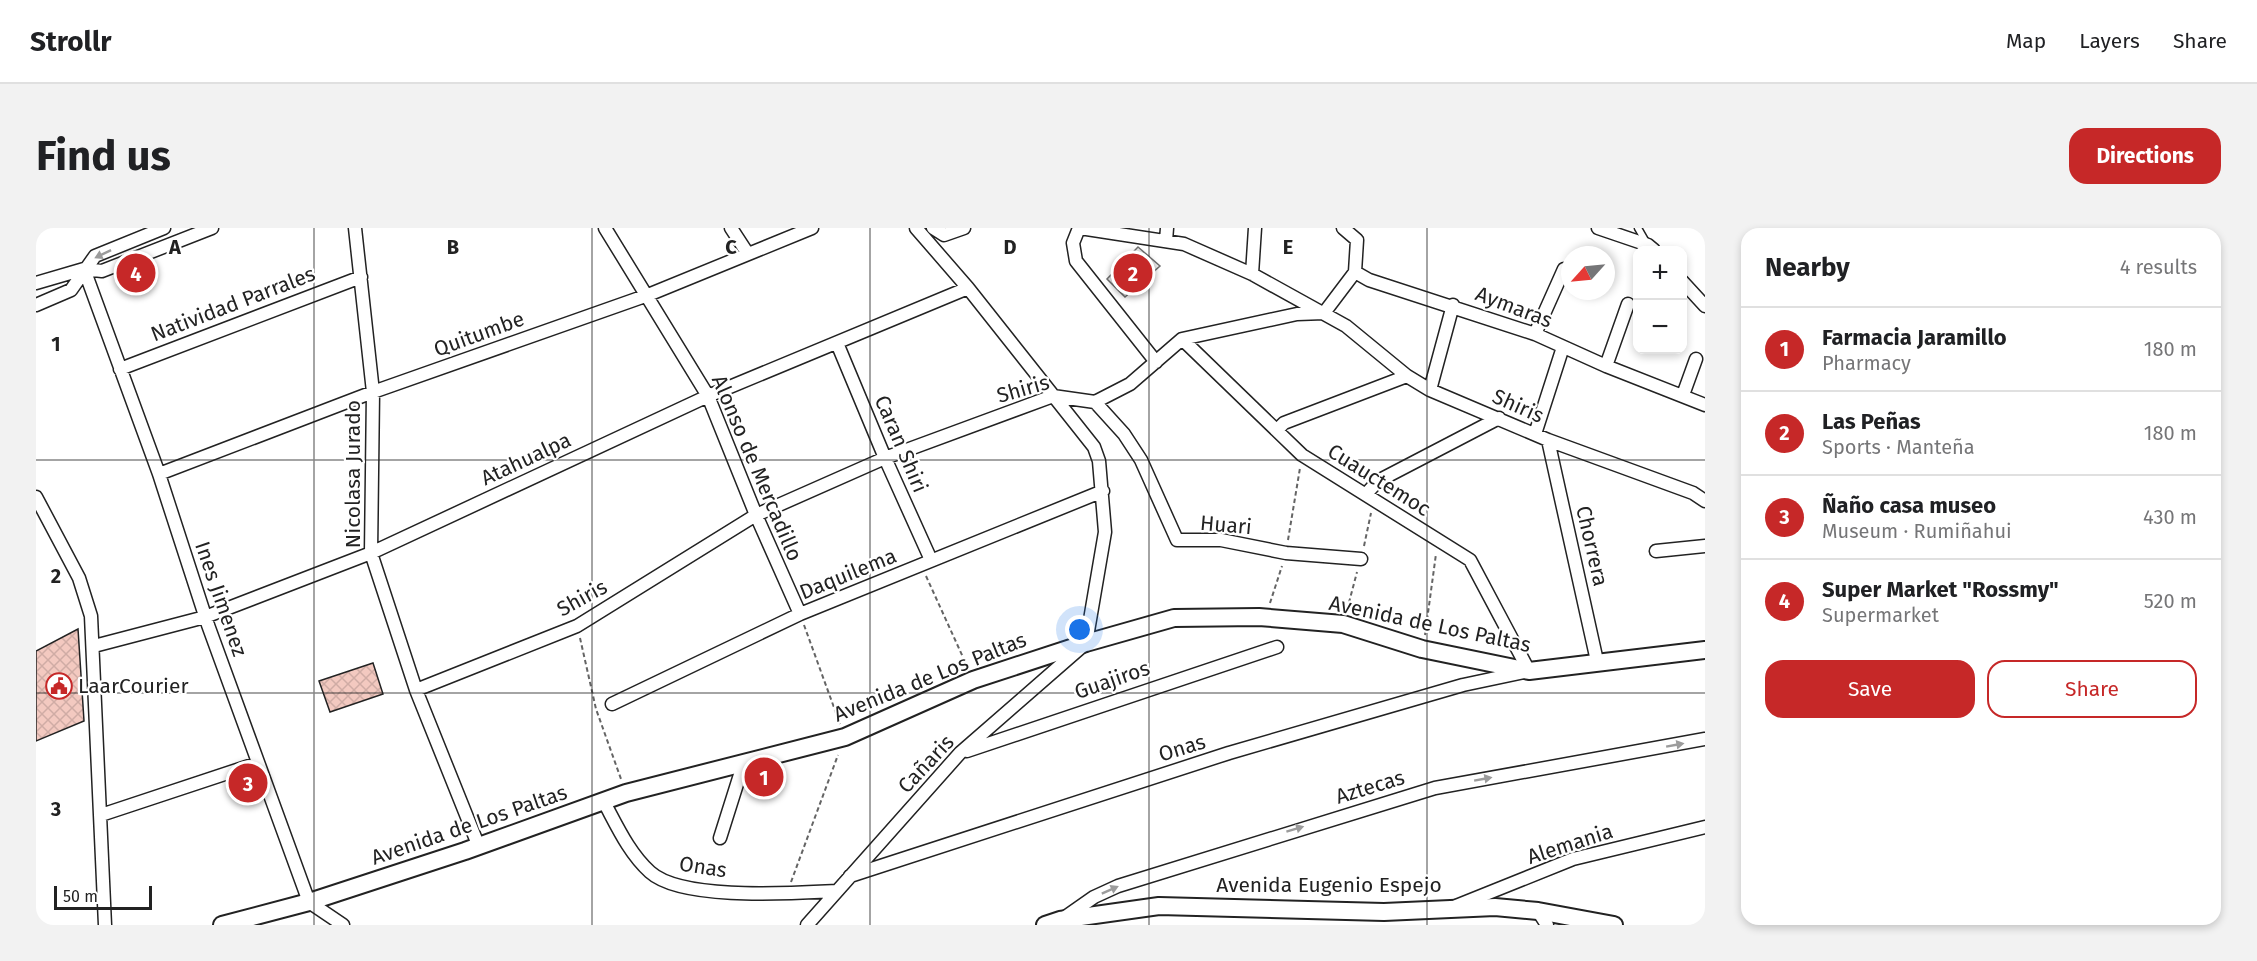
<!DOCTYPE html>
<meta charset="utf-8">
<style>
body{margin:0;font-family:"Fira Sans",sans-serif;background:#f2f2f2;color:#202124}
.controls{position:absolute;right:18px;top:18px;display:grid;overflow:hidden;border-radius:12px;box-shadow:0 3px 9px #0003}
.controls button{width:54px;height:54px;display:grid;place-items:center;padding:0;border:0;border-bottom:2px solid #e0e0e0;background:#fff;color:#202124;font:30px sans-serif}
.compass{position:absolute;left:1525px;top:18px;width:54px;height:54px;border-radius:50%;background:#fff;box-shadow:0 3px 9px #0003;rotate:243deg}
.scale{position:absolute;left:18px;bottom:15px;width:98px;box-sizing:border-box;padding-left:6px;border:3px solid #222;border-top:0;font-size:16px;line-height:21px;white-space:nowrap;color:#222;-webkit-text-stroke:4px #fff;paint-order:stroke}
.you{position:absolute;left:1044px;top:402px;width:21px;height:21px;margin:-15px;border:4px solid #fff;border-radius:50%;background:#1a73e8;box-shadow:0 0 0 9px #1a73e833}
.badge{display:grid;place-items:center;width:39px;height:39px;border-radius:50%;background:#c62828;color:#fff;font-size:20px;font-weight:700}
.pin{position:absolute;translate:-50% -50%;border:3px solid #fff;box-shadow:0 2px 6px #0006}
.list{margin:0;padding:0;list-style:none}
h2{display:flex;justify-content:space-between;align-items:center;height:78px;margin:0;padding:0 24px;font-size:26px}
h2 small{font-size:20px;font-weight:400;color:#757577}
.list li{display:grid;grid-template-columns:39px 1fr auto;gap:18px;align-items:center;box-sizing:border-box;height:84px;padding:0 24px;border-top:2px solid #e0e0e0}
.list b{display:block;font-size:22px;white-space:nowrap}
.list p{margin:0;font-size:20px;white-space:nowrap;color:#757577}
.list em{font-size:20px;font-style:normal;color:#757577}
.actions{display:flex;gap:12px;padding:18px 24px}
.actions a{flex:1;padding:14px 0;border:2px solid #c62828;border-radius:18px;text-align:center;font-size:21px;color:#c62828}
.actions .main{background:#c62828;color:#fff}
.map{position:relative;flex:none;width:1669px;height:697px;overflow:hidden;border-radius:18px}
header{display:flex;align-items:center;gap:36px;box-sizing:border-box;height:84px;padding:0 30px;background:#fff;border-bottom:2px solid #e0e0e0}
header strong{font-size:28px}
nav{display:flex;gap:33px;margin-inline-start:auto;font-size:21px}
.intro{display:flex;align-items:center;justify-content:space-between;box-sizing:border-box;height:144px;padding:0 36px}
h1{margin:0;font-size:42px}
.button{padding:15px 27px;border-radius:18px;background:#c62828;color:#fff;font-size:21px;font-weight:700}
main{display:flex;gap:36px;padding:0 36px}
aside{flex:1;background:#fff;border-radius:18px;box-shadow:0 3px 9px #0003}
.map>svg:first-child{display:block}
</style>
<header>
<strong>Strollr</strong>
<nav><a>Map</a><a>Layers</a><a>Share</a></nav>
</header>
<div class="intro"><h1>Find us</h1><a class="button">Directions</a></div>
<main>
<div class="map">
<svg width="1669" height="697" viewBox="0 0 1669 697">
<defs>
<pattern id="building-cross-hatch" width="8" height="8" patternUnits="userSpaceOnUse" patternTransform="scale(1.5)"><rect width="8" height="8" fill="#f3c9c0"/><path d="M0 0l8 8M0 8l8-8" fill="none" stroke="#d0aca5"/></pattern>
</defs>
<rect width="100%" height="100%" fill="#fff"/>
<!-- pitch -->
<path fill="#eee" stroke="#6f6f6f" stroke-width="1.5" d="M1102 19 1124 38 1089 69 1071 51Z"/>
<!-- building -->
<path fill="url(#building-cross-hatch)" stroke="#222" stroke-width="1.5" d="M105 34 111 49 96 56 89 40Z
M42 401 48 493 0 513V423Z
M337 435 347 466 294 484 283 453Z"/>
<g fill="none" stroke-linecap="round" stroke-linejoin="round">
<!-- lane casing -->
<g stroke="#222" stroke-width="9">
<path id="lane" d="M1602 0 1610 14"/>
</g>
<!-- street casing -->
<g stroke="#222" stroke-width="15">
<path id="street" d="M319 0 337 164 335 325 380 462 443 619
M569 0 672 168 720 287 764 386
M695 0 712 26
M897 0 908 7 928 0
M1043 0 1037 15 1040 33 1120 134
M1044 0 1148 16 1216 46 1310 98 1371 148 1394 162 1512 212 1657 265 1669 273
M1307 0 1321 12 1319 44 1333 52 1499 106 1570 138 1669 177
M1562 0 1612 17 1618 22
M1130 13 1131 0
M48 41 123 246 172 397 273 674 307 697
M1216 46 1219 0
M1646 53 1669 78
M0 55 48 41 66 43 176 0
M0 77 35 62 59 28 128 0
M1288 85 1319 44
M1499 106 1528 41
M801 115 849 230 895 332
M1570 138 1592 76
M84 141 325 49
M1394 162 1417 77
M1647 167 1660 131
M1059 174 1088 206 1105 232 1141 312H1185L1250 325 1325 331
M1241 202 1248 195 1371 148
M1499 206 1527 119
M1512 212 1561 433
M123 246 337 164 612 67 776 0
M1330 266 1342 253 1463 190
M0 269 43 350 55 388 69 697
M1620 323 1669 318
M58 418 169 389 335 325 672 168 932 60
M380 462 541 398 720 287 849 230 1017 168 1059 174 1094 156 1146 111 1261 86 1288 85
M576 476 764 386 1067 263
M931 523 1241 419
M568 574C581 598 593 625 614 644 646 673 757 665 800 663
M65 587 222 535
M684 610 708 534
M814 648 1193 525 1427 457 1493 443 1434 332 1266 227 1146 111
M1420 678 1537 631 1669 599
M1502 683 1511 697
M1028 690 1058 669 1082 658 1399 560 1669 511
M771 697 924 525 1050 415 1069 304 1063 233 1058 219 932 60 880 0"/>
</g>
<!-- secondary casing -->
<g stroke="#222" stroke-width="20">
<path id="secondary" d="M186 697 273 674 429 623 590 565 809 509 937 452 1050 415 1138 390 1223 389 1307 396 1386 421 1493 443 1669 422
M1009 697 1024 692 1123 678 1348 684 1459 679 1502 683 1578 697"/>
</g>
<!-- path -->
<path stroke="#646464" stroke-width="2" stroke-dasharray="4.5 3" stroke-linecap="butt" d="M1252 312 1264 240
M1328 318 1335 285
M890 348 931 438
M1234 375 1246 338
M1311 382 1321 344
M768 397 804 496
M1389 407 1400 326
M544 410 560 481 585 551
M755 654 802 527"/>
<!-- lane -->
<use href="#lane" stroke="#fff" stroke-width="6"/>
<!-- street -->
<use href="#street" stroke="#fff" stroke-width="12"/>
<!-- secondary -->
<use href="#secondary" stroke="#fff" stroke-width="16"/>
</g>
<!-- one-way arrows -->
<defs><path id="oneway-solid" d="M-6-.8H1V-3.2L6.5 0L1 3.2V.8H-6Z" transform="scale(1.5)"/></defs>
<g fill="#9c9c9c">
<use href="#oneway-solid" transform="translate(67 26) rotate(154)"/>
<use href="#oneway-solid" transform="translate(1639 517) rotate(-10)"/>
<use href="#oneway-solid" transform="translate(1447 551) rotate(-10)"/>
<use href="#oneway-solid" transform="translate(1259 601) rotate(-17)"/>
<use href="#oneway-solid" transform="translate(1074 662) rotate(-24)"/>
</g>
<!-- grid -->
<path fill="none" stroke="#222" stroke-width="1.5" stroke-opacity="0.55" d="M278 0V697M556 0V697M834 0V697M1113 0V697M1391 0V697M0 232H1669M0 465H1669"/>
<!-- icons -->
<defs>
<g id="civic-ring" transform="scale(1.35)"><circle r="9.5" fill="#fff" stroke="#c62828" stroke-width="1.5"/><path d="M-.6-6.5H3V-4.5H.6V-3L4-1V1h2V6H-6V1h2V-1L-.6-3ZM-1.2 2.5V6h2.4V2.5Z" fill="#c62828"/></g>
</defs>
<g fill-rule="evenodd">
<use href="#civic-ring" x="23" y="458"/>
</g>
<g text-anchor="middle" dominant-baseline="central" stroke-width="4.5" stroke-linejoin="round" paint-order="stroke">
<!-- street labels -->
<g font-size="21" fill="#222" stroke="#fff">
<text transform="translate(197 76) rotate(-21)">Natividad Parrales</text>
<text transform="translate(1478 79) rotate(21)">Aymaras</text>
<text transform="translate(443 106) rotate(-20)">Quitumbe</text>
<text transform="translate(987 161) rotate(-16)">Shiris</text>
<text transform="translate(1482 178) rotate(24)">Shiris</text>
<text transform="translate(865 216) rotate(67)">Caran Shiri</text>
<text transform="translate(490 231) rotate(-25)">Atahualpa</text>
<text transform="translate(721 240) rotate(67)">Alonso de Mercadillo</text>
<text transform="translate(317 246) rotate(-90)">Nicolasa Jurado</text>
<text transform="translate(1343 252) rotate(32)">Cuauctemoc</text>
<text transform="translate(1190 297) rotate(5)">Huari</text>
<text transform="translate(1556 318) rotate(77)">Chorrera</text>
<text transform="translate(812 346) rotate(-22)">Daquilema</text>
<text transform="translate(546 370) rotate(-29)">Shiris</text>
<text transform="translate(185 371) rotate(71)">Ines Jimenez</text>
<text transform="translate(1394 396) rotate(12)">Avenida de Los Paltas</text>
<text transform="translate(894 449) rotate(-22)">Avenida de Los Paltas</text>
<text transform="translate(1076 452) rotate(-19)">Guajiros</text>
<text transform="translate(1146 520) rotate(-17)">Onas</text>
<text transform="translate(890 536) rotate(-47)">Cañaris</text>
<text transform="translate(1334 559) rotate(-17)">Aztecas</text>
<text transform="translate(433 597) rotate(-19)">Avenida de Los Paltas</text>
<text transform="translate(1534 616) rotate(-18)">Alemania</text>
<text transform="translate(667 639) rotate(9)">Onas</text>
<text x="1293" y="657">Avenida Eugenio Espejo</text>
</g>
<!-- poi labels -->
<g font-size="21" fill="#222" stroke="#fff" text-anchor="start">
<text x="42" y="458">LaarCourier</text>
</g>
</g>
<g font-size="20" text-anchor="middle" font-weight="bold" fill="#222" stroke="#fff" stroke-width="4.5" stroke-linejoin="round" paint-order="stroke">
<text x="139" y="26">A</text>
<text x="417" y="26">B</text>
<text x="695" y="26">C</text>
<text x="974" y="26">D</text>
<text x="1252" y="26">E</text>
<text x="20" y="123">1</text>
<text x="20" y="355">2</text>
<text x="20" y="588">3</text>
</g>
</svg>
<div class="controls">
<button>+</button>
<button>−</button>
</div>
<svg class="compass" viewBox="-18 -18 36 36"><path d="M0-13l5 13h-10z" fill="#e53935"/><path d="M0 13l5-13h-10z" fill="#757577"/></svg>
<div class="scale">50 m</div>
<div class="you"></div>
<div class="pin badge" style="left:728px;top:549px">1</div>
<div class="pin badge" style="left:1097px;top:45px">2</div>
<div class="pin badge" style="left:212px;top:555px">3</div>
<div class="pin badge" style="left:100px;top:45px">4</div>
</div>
<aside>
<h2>Nearby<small>4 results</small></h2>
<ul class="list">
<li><span class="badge">1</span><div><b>Farmacia Jaramillo</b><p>Pharmacy</p></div><em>180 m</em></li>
<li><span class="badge">2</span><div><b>Las Peñas</b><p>Sports · Manteña</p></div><em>180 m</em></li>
<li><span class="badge">3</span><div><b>Ñaño casa museo</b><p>Museum · Rumiñahui</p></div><em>430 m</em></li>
<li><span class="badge">4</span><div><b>Super Market &quot;Rossmy&quot;</b><p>Supermarket</p></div><em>520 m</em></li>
</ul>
<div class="actions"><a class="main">Save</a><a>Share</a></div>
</aside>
</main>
